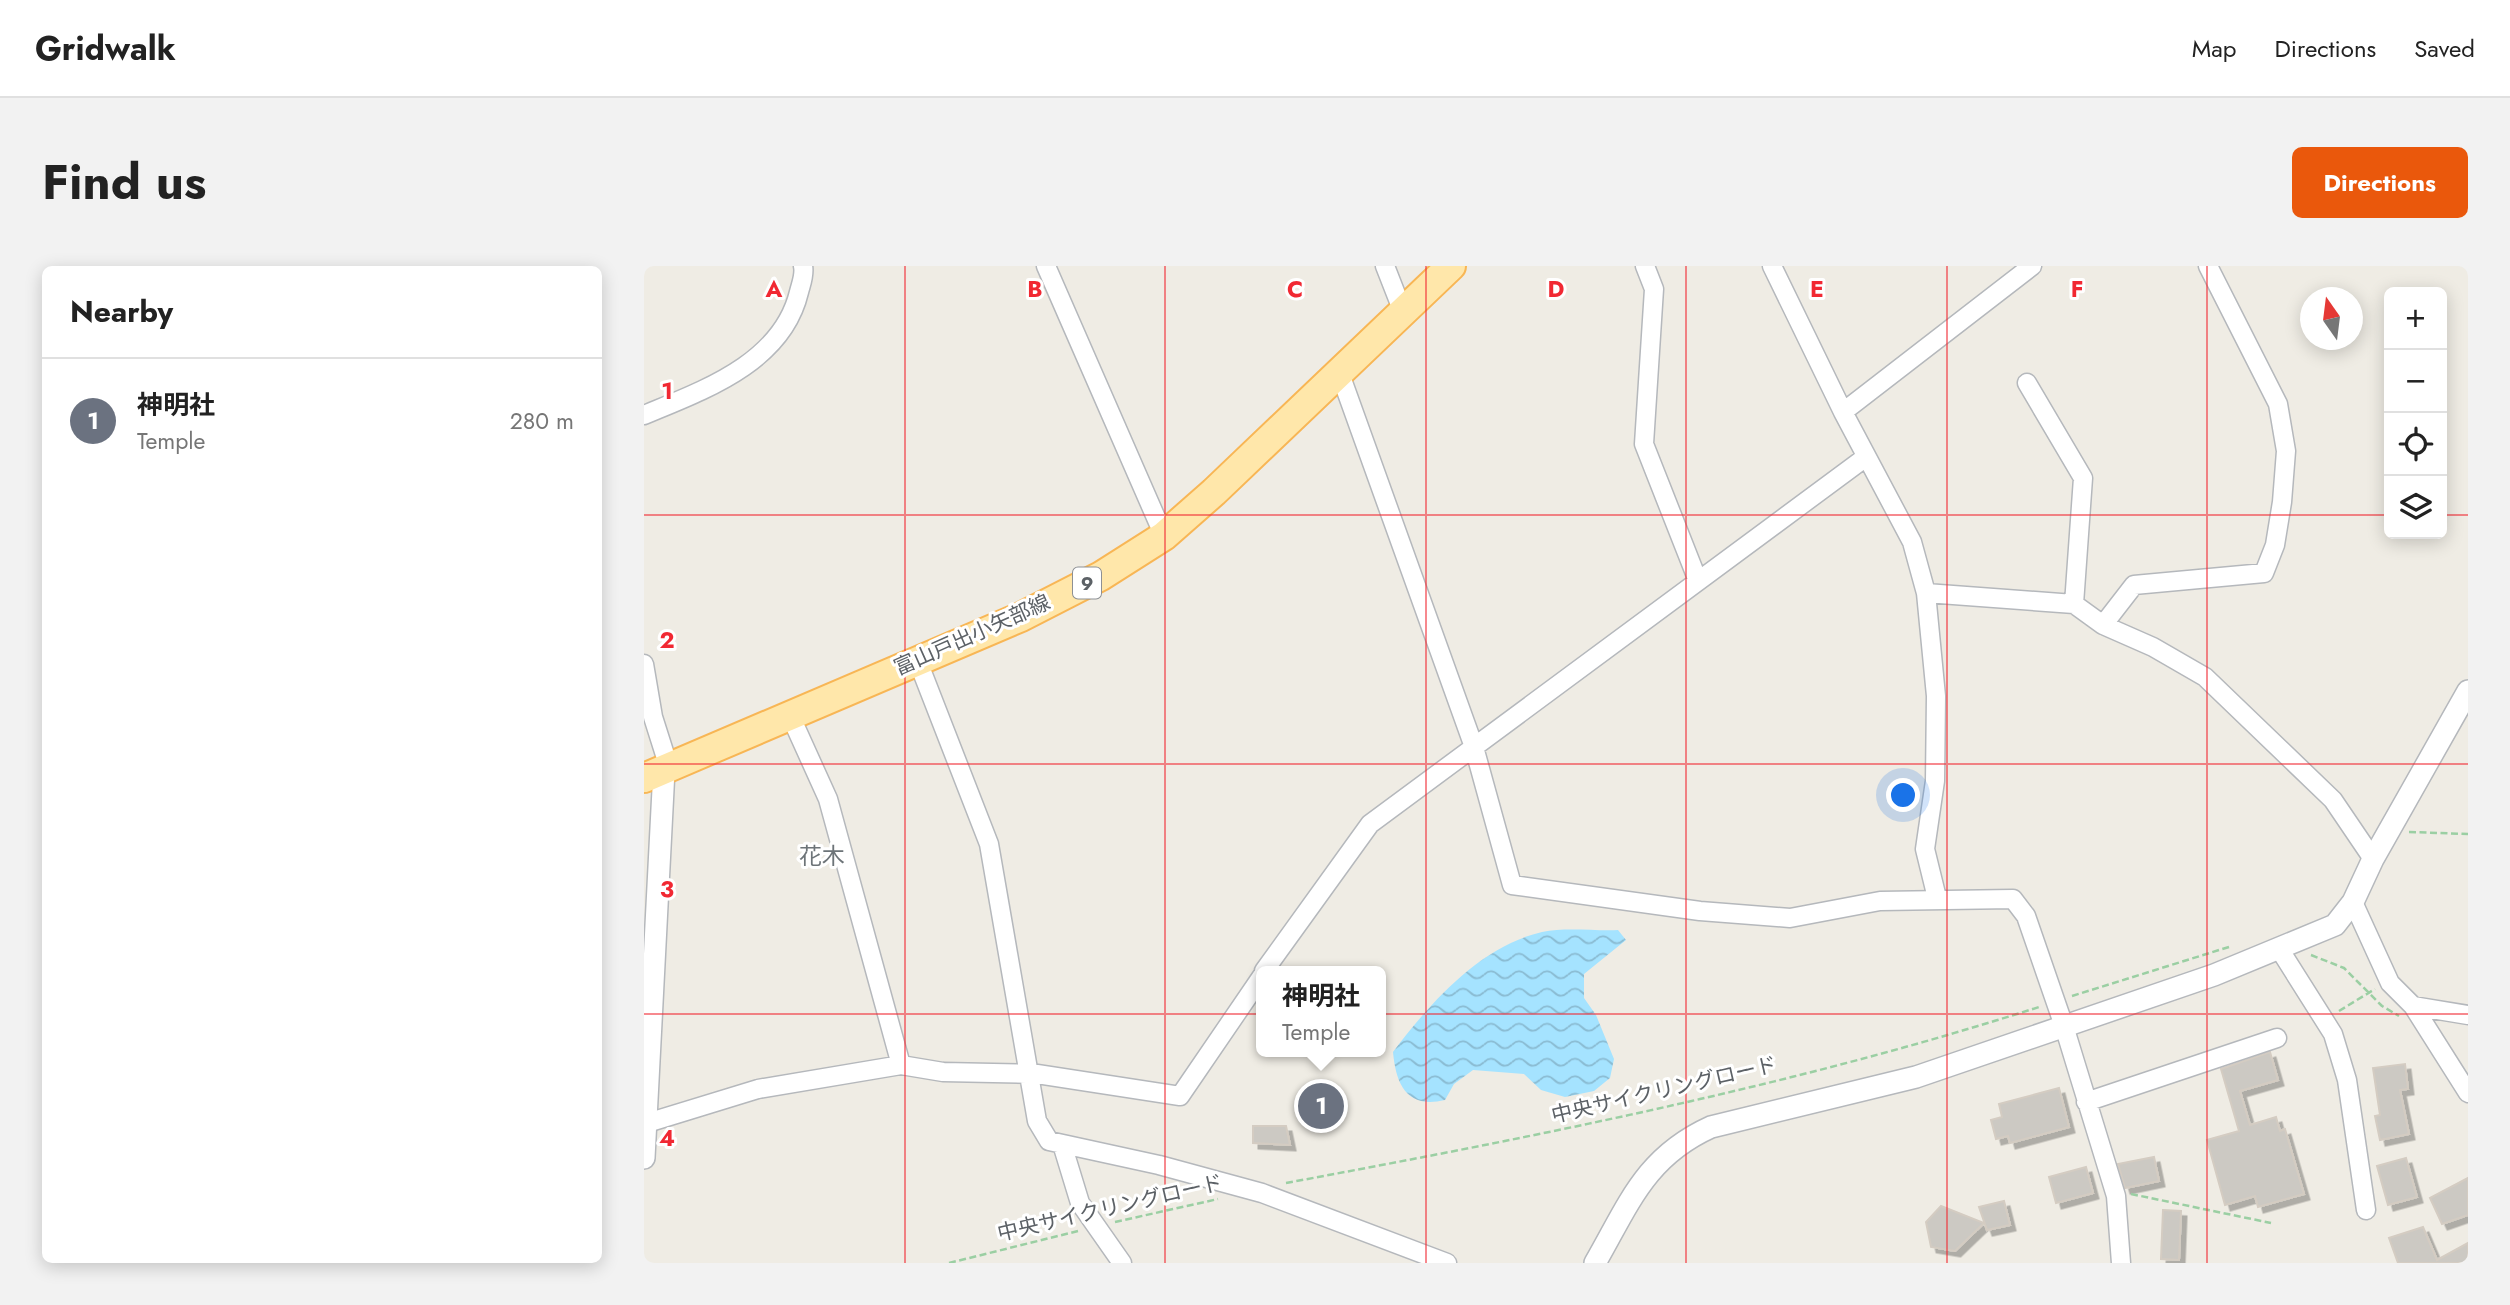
<!DOCTYPE html>
<meta charset="utf-8">
<style>
body{margin:0;font-family:Jost,"Noto Sans JP",sans-serif;background:#f2f2f2;color:#222}
.controls{position:absolute;right:21px;top:21px;display:grid;overflow:hidden;border-radius:10px;box-shadow:0 4px 18px #0003}
.controls button{width:63px;height:63px;display:grid;place-items:center;padding:0;border:0;border-bottom:2px solid #e0e0e0;background:#fff;color:#222;font:35px sans-serif}
.compass{position:absolute;left:1656px;top:21px;width:63px;height:63px;border-radius:50%;background:#fff;box-shadow:0 4px 18px #0003;rotate:346deg}
.you{position:absolute;left:1260px;top:530px;width:24px;height:24px;margin:-18px;border:5px solid #fff;border-radius:50%;background:#1a73e8;box-shadow:0 0 0 10px #1a73e833}
.badge{display:grid;place-items:center;width:46px;height:46px;border-radius:50%;background:#ea580c;color:#fff;font-size:23px;font-weight:700}
.pin{position:absolute;translate:-50% -50%;border:4px solid #fff;box-shadow:0 2px 7px #0006}
.popup{position:absolute;left:612px;top:700px;width:130px;height:91px;box-sizing:border-box;display:grid;place-content:center;border-radius:10px;background:#fff;filter:drop-shadow(0 2px 5px #0005);font-size:23px;white-space:nowrap;color:#767676}
.popup b{font-size:26px;color:#222}
.popup::after{content:'';position:absolute;left:50%;top:100%;margin-left:-14px;border:14px solid transparent;border-top-color:#fff}
.list{margin:0;padding:0;list-style:none}
h2{display:flex;justify-content:space-between;align-items:center;height:91px;margin:0;padding:0 28px;font-size:30px}
h2 small{font-size:23px;font-weight:400;color:#767676}
.list li{display:grid;grid-template-columns:46px 1fr auto;gap:21px;align-items:center;box-sizing:border-box;height:126px;padding:0 28px;border-top:2px solid #e0e0e0}
.list b{display:block;font-size:26px;white-space:nowrap}
.list p{margin:0;font-size:23px;white-space:nowrap;color:#767676}
.list em{font-size:23px;font-style:normal;color:#767676}
.icon{flex:none;width:38px;height:38px;fill:none;stroke:currentColor;stroke-width:2;stroke-linecap:round;stroke-linejoin:round}
.map{position:relative;flex:none;width:1824px;height:997px;overflow:hidden;border-radius:10px}
header{display:flex;align-items:center;gap:42px;box-sizing:border-box;height:98px;padding:0 35px;background:#fff;border-bottom:2px solid #e0e0e0}
header strong{font-size:33px}
nav{display:flex;gap:38px;margin-inline-start:auto;font-size:24px}
.intro{display:flex;align-items:center;justify-content:space-between;box-sizing:border-box;height:168px;padding:0 42px}
h1{margin:0;font-size:49px}
.button{padding:18px 32px;border-radius:10px;background:#ea580c;color:#fff;font-size:24px;font-weight:700}
main{display:flex;gap:42px;padding:0 42px}
aside{flex:1;background:#fff;border-radius:10px;box-shadow:0 4px 18px #0003}
.map>svg:first-child{display:block}
</style>
<header>
<strong>Gridwalk</strong>
<nav><a>Map</a><a>Directions</a><a>Saved</a></nav>
</header>
<div class="intro"><h1>Find us</h1><a class="button">Directions</a></div>
<main>
<aside>
<h2>Nearby<small></small></h2>
<ul class="list">
<li><span class="badge" style="background:#6b7280">1</span><div><b>神明社</b><p>Temple</p></div><em>280 m</em></li>
</ul>
</aside>
<div class="map">
<svg width="1824" height="997" viewBox="0 0 1824 997">
<defs>
<pattern id="water-waves" width="16" height="10" patternUnits="userSpaceOnUse" patternTransform="scale(1.75)"><rect width="16" height="10" fill="#a5e3ff"/><path d="M0 5q4-4 8 0t8 0" fill="none" stroke="#8abbd2"/></pattern>
<filter id="shadow"><feDropShadow dx="5.5" dy="5.5" stdDeviation="0" flood-color="#0004"/></filter>
</defs>
<rect width="100%" height="100%" fill="#efece4"/>
<!-- water -->
<path fill="url(#water-waves)" d="M974 664 982 674 940 708V732L952 749 970 793 966 812 950 825 921 831 897 824 880 808 829 804 810 818 801 834C763 843 752 819 749 786 786 737 836 680 898 666 921 661 949 665 974 664Z"/>
<!-- building -->
<path fill="#ccc9c3" stroke="#d4ccc2" stroke-width="2" filter="url(#shadow)" d="M1626 786 1634 814 1596 825 1606 859 1632 851 1636 865 1641 863 1660 928 1614 941 1611 930 1581 939 1563 874 1595 865 1577 803Z
M1761 798 1764 823 1756 824 1765 868 1736 874 1731 850 1736 849 1729 802Z
M1415 822 1425 861 1366 877 1364 870 1352 873 1347 854 1358 851 1355 838Z
M667 829 689 831 688 843 666 841Z
M609 860H642L646 879 609 877Z
M1510 891 1515 915 1481 922 1474 898Z
M1762 892 1773 931 1744 939 1733 900Z
M1442 901 1449 927 1412 937 1405 911Z
M1824 912V949L1798 958 1786 932Z
M1360 935 1366 959 1343 964 1335 941Z
M1297 940 1340 957 1311 985 1287 981 1282 956Z
M1519 944 1537 945 1535 994 1517 993Z
M1779 961 1793 994 1824 977V997H1754L1745 972Z"/>
<g fill="none" stroke-linecap="round" stroke-linejoin="round">
<!-- minor casing -->
<g stroke="#b5b8bc" stroke-width="21">
<path id="minor" d="M402 0 520 270
M741 0 759 46
M1001 0 1010 23 1000 178 1054 315
M1128 0 1199 146 1268 276 1282 327 1292 430 1291 515 1281 583 1293 632
M1564 0 1634 138 1642 185 1638 236 1631 279 1620 307 1490 319 1459 359 1509 381 1561 411 1689 534 1729 593
M695 105 830 481 868 619 1056 645 1146 652 1236 635 1369 633 1382 650 1420 760 1472 930 1477 997
M1383 117 1439 212 1430 338
M1199 146 1388 0
M0 149C60 124 138 97 155 26 157 18 161 9 159 0
M1282 327 1430 338 1459 359
M273 393 345 578 393 855 405 875 515 899 618 927 803 997
M0 398 9 451 22 492 20 504
M146 449 184 533 257 799
M1709 636 1746 717 1769 740 1824 749
M1636 684 1689 768 1703 814 1722 944
M620 705 726 558 1222 191
M1769 740 1824 827
M1442 836 1633 772
M0 858 114 823 257 799 299 806 393 808 536 830 618 710
M418 878 436 937 478 997"/>
</g>
<!-- tertiary casing -->
<g stroke="#b5b8bc" stroke-width="24">
<path id="tertiary" d="M0 892 20 504
M951 997C985 938 1001 891 1067 861L1272 811 1570 709 1691 659 1709 636 1729 593 1824 425"/>
</g>
<!-- primary casing -->
<g stroke="#f8b655" stroke-width="32">
<path id="primary" d="M0 512 377 351 457 310 520 270 570 226 807 0"/>
</g>
<!-- path -->
<path stroke="#9bcfa3" stroke-width="2.5" stroke-dasharray="7 3.5" stroke-linecap="butt" d="M1765 566 1824 568
M1667 689 1700 702 1738 740 1755 750
M1428 730 1588 680
M1695 745 1731 723
M642 917C895 870 1149 820 1395 741
M1487 928 1627 957
M471 956 574 933
M305 997 434 965"/>
<!-- minor -->
<use href="#minor" stroke="#fff" stroke-width="18"/>
<!-- tertiary -->
<use href="#tertiary" stroke="#fff" stroke-width="21"/>
<!-- primary -->
<use href="#primary" stroke="#ffe7aa" stroke-width="28"/>
</g>
<!-- grid -->
<path fill="none" stroke="#f12832" stroke-width="2" stroke-opacity="0.55" d="M261 0V997M521 0V997M782 0V997M1042 0V997M1303 0V997M1563 0V997M0 249H1745M1798 249H1824M0 498H1824M0 748H1824"/>
<g text-anchor="middle" dominant-baseline="central" stroke-width="6" stroke-linejoin="round" paint-order="stroke">
<!-- shield labels -->
<rect fill="#fff" stroke="#8d9094" stroke-width="2" x="429" y="301.5" width="28" height="31" rx="5"/>
<g font-size="19" font-weight="bold" fill="#5c6166">
<text x="443" y="317">9</text>
</g>
<!-- street labels -->
<g font-size="21" fill="#5c6166" stroke="#fff">
<text transform="translate(328 369) rotate(-24)">富山戸出小矢部線</text>
<text transform="translate(1020 824) rotate(-13)">中央サイクリングロード</text>
<text transform="translate(466 942) rotate(-13)">中央サイクリングロード</text>
</g>
<!-- neighbourhood labels -->
<g font-size="23" fill="#6d7478" stroke="#fff">
<text x="178" y="590">花木</text>
</g>
</g>
<g font-size="23" text-anchor="middle" font-weight="bold" fill="#f12832" stroke="#fff" stroke-width="6" stroke-linejoin="round" paint-order="stroke">
<text x="130" y="31">A</text>
<text x="391" y="31">B</text>
<text x="651" y="31">C</text>
<text x="912" y="31">D</text>
<text x="1173" y="31">E</text>
<text x="1433" y="31">F</text>
<text x="23" y="133">1</text>
<text x="23" y="382">2</text>
<text x="23" y="631">3</text>
<text x="23" y="880">4</text>
</g>
</svg>
<div class="controls">
<button>+</button>
<button>−</button>
<button><svg class="icon" aria-label="locate" viewBox="0 0 24 24"><circle cx="12" cy="12" r="6"/><path d="M12 2v4M12 18v4M2 12h4M18 12h4"/></svg></button>
<button><svg class="icon" aria-label="layers" viewBox="0 0 24 24"><path d="M12 4l9 5-9 5-9-5zM3 14l9 5 9-5"/></svg></button>
</div>
<svg class="compass" viewBox="-18 -18 36 36"><path d="M0-13l5 13h-10z" fill="#e53935"/><path d="M0 13l5-13h-10z" fill="#767676"/></svg>
<div class="you"></div>
<div class="pin badge" style="left:677px;top:840px;background:#6b7280">1</div>
<div class="popup"><b>神明社</b>Temple</div>
</div>
</main>
